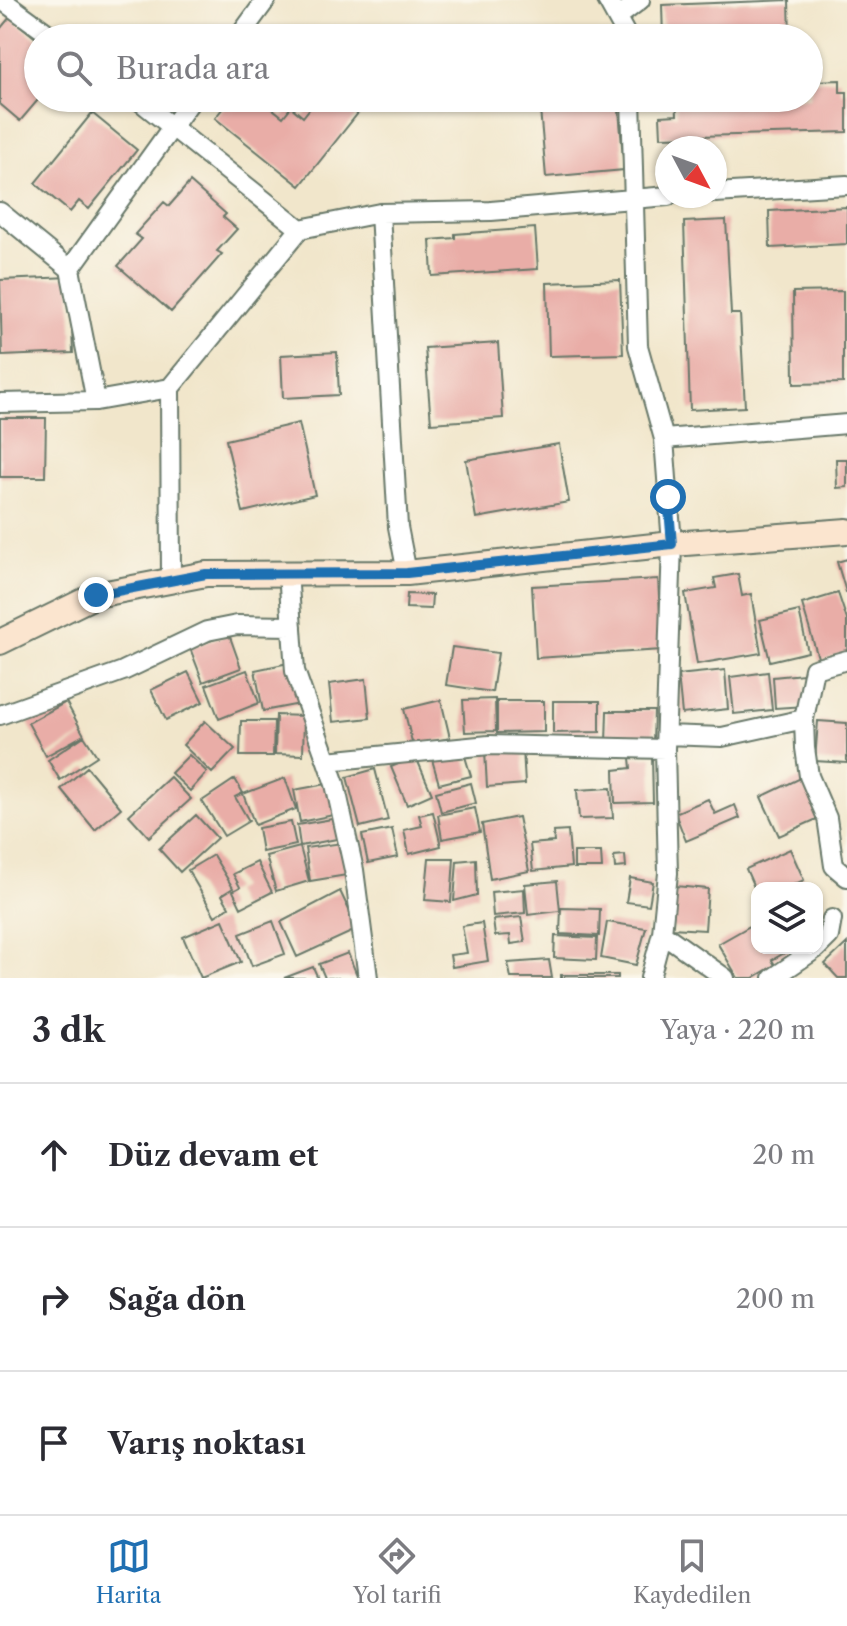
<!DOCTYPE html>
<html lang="tr">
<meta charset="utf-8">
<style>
body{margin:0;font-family:"Libre Caslon Text",serif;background:#f7f7f7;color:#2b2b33}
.controls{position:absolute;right:24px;bottom:24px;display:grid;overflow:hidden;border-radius:16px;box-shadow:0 2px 6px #0004}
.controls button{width:72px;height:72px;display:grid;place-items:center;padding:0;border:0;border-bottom:2px solid #e1e1e2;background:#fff;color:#2b2b33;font:40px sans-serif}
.compass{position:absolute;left:655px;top:136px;width:72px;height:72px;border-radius:50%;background:#fff;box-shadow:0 2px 6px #0004;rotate:131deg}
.stop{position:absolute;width:24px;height:24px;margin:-18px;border:6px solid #1f6fb2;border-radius:50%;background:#fff}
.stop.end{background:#1f6fb2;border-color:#fff;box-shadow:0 2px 8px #0008}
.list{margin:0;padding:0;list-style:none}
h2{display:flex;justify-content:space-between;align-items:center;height:104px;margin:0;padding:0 32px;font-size:34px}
h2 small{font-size:26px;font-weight:400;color:#7c7c81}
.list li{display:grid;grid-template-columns:52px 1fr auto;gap:24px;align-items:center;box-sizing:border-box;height:144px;padding:0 32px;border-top:2px solid #e1e1e2}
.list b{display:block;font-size:30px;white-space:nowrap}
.list em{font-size:26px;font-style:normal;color:#7c7c81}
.icon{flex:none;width:44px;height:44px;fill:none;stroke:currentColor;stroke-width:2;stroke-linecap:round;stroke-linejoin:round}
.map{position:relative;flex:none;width:847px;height:978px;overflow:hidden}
.search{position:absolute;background:#fff;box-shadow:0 2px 6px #0004;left:24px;right:24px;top:24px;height:88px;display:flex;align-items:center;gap:20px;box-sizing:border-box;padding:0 28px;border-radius:44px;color:#7c7c81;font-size:30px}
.sheet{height:536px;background:#fff}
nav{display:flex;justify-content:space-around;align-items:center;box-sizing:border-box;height:112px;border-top:2px solid #e1e1e2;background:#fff;font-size:22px;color:#7c7c81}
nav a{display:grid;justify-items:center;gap:4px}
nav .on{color:#1f6fb2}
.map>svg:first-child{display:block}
</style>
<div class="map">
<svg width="847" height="978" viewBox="0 0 847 978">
<rect width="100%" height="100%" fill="#fbf7ec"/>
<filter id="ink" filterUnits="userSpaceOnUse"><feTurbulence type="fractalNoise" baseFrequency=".0125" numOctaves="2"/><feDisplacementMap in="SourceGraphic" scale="16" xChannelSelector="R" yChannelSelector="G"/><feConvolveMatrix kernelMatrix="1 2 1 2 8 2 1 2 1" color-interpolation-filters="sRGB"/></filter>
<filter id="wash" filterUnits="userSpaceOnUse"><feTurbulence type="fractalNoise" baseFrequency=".006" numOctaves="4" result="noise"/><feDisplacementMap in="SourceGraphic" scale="32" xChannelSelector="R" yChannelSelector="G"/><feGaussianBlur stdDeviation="1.8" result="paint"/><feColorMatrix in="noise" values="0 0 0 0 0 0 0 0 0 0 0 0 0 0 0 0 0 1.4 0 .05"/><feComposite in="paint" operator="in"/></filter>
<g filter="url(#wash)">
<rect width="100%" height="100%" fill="#f1e6cb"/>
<g id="blocks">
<!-- building -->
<path fill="#e9ada7" d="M789 0 790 38H663L662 5Z
M10 17 38 40V100L20 121 0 104V29Z
M840 80V92H847V132L661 137 660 116 677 115 676 98H809L813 81Z
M231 98H259L283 117 291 107 303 117 318 98H370L300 186 215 118Z
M539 98H618L624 170 546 177Z
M92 113 137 150 89 209 79 201 70 212 35 183Z
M190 182 226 214 223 217 237 229 217 251 222 254 171 312 118 266 142 239 135 234 164 202 169 206Z
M847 207V244L770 248 769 211Z
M726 220 731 314H740L745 407 690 410 684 222Z
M535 228 538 269 432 276 430 240 455 238V234Z
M70 277 73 353 2 356 0 280Z
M620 280 623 354 549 356 547 283Z
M843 291V383L794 384 793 292Z
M498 343 503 418 431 423 425 348Z
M337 352 339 395 283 398 281 355Z
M0 418H46L45 477H0Z
M299 423 315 495 243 512 226 440Z
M559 444 569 502 476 518 466 460Z
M836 459H847V487L837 488Z
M847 559V592H846L837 562Z
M738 574 742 596 751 594 761 653 697 664 685 593 716 588 714 578Z
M658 579 662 650 536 658 532 586Z
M838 593 847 620V652L819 661 802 604Z
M407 594 432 595 431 609 406 608Z
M799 611 808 652 770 661 760 620Z
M229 634 241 668 203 682 190 648Z
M452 647 498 653 492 692 446 685Z
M293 662 300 704 263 711 255 670Z
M247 670 259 703 219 719 206 685Z
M725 670 728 709 682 714 678 675Z
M188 672 203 702 166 720 151 690Z
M768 672 772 710 734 714 730 677Z
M803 674 805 706 775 708 773 677Z
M366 679 370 718 333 722 329 684Z
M495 699 496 731 465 732 463 700Z
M441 700 450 738 413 746 404 709Z
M497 701H544V732L497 733Z
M553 701H600V732L553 733Z
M66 702 84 735 46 756 28 723Z
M607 711H654L653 742 606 743Z
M276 715 304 716 303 755 275 754Z
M205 721 235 749 212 773 183 745Z
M241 721H274L273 756H240Z
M818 721 847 723V763L815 761Z
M84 736 97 756 60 780 48 760Z
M523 748 525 784 487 787 485 751Z
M463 750 471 776 439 784 431 756Z
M189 755 207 772 190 791 171 773Z
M416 757 432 794 407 805 391 767Z
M652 757 653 802 615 803 614 770 631 768 630 758Z
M87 767 121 808 95 830 61 789Z
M375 769 388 820 360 827 347 777Z
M807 775 826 815 779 836 761 797Z
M170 777 191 799 149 837 129 815Z
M285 778 296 809 255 825 243 794Z
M235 779 243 793 235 797 249 821 224 836 202 801Z
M332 783 338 814 300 822 294 790Z
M471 783 476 803 441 812 436 792Z
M611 788 613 818 579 819 577 790Z
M708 799 715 814 735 805 740 818 686 841 675 813Z
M475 808 480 832 442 839 438 815Z
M433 812 441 846 409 854 404 830 422 826 419 815Z
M196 815 217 838 180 872 159 849Z
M518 817 529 871 490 879 482 824Z
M338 818 342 838 300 846 297 825Z
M291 822 296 845 262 852 258 828Z
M392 829 398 857 368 863 362 835Z
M568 831 571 867 533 871 530 844 554 842 553 832Z
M342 843 347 875 310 881 305 848Z
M300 847 309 881 276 891 266 856Z
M790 849 804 880 787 888H757V894L746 869Z
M574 852H601L602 868H574Z
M213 855 233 888 222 895 229 907 215 916 188 870Z
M625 855 626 867 615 868 614 856Z
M429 858H454L451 902 425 900Z
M476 859 477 895 454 901 457 861Z
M257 862 272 892 241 908 233 891 240 887 233 874Z
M630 878 653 882 649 905 626 902Z
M557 881 560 911 528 915 525 884Z
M675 886 708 889 705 930 671 928Z
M524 889 525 913 493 916 491 892Z
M340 891 358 929 297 957 281 922Z
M561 908 600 909 599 936 560 934Z
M521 917 525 942 511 944 510 935 495 936 493 920Z
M223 920 241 962 201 978 183 937Z
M273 921 285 954 252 966 240 934Z
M607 922 646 928 636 965 601 958Z
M757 922V948H793L772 960 775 965 753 978H738L718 944Z
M482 923 488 961 452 967 450 955 467 953 462 926Z
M555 936 597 938 596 960 554 958Z
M847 943V978H838L825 964Z
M348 953 358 978H325L319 964Z
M549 960 552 978H511L508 963Z
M313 967 318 978H284Z
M561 975H618V978H561Z"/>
</g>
</g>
<g filter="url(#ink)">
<use href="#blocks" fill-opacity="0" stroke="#687869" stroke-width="2"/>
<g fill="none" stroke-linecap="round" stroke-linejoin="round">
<!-- street casing -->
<g stroke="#687869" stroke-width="22">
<path id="street" d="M2 0 54 38
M607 0 628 38
M618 17 640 0
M238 38 266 0
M136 98 300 229
M631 98 638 346 664 439 672 544 665 749 668 873 662 933 650 978
M715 193 847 185
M0 212 70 269 96 401
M380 213 398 527 407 573
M70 269 193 98
M0 403 96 401 170 388
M664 439 847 424
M288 572 295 671 335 784 354 870 368 978
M171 580 170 388 300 229 380 213 491 211 668 196
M847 660 814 669 804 719 805 748 809 776 827 818 834 866 847 877
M0 715 123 671 207 631 237 625 292 626
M666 735 722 737 804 719
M327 761 489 745 665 749
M662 933 725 978
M817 948 829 936 832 919
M773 978 817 948"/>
</g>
<!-- secondary casing -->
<g stroke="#687869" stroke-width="28">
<path id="secondary" d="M0 642 96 595 206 574 407 573 672 544 847 531"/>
</g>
<!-- street -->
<use href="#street" stroke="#fff" stroke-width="18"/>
<!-- secondary -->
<use href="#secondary" stroke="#fbe5cf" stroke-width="24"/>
</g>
</g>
<g fill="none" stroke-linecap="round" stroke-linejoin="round" filter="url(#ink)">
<!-- route -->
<path stroke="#1f6fb2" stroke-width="10" d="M96 595 206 574 407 573 672 544 668 497"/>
</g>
</svg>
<div class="controls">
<button><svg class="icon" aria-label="layers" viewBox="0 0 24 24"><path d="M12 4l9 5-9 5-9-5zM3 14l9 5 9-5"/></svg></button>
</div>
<svg class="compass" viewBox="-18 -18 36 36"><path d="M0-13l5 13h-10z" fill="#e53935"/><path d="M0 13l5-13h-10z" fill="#7c7c81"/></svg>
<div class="stop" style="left:668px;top:497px"></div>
<div class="stop end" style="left:96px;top:595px"></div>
<div class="search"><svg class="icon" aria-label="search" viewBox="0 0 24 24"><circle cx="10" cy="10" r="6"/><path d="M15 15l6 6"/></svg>Burada ara</div>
</div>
<section class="sheet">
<h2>3 dk<small>Yaya · 220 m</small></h2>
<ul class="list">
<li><svg class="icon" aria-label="ahead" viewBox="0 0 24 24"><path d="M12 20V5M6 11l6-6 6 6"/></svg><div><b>Düz devam et</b></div><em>20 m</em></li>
<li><svg class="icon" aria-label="right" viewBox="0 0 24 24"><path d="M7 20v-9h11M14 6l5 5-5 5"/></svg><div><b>Sağa dön</b></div><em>200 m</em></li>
<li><svg class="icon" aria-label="arrive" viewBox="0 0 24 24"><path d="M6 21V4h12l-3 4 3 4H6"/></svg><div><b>Varış noktası</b></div></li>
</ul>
</section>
<nav>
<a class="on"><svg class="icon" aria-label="map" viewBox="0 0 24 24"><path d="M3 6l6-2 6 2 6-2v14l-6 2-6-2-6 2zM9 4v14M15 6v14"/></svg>Harita</a>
<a><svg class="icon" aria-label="directions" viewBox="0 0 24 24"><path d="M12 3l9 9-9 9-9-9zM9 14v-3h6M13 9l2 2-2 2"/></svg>Yol tarifi</a>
<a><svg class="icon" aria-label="saved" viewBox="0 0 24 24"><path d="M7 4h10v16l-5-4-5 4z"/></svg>Kaydedilen</a>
</nav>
